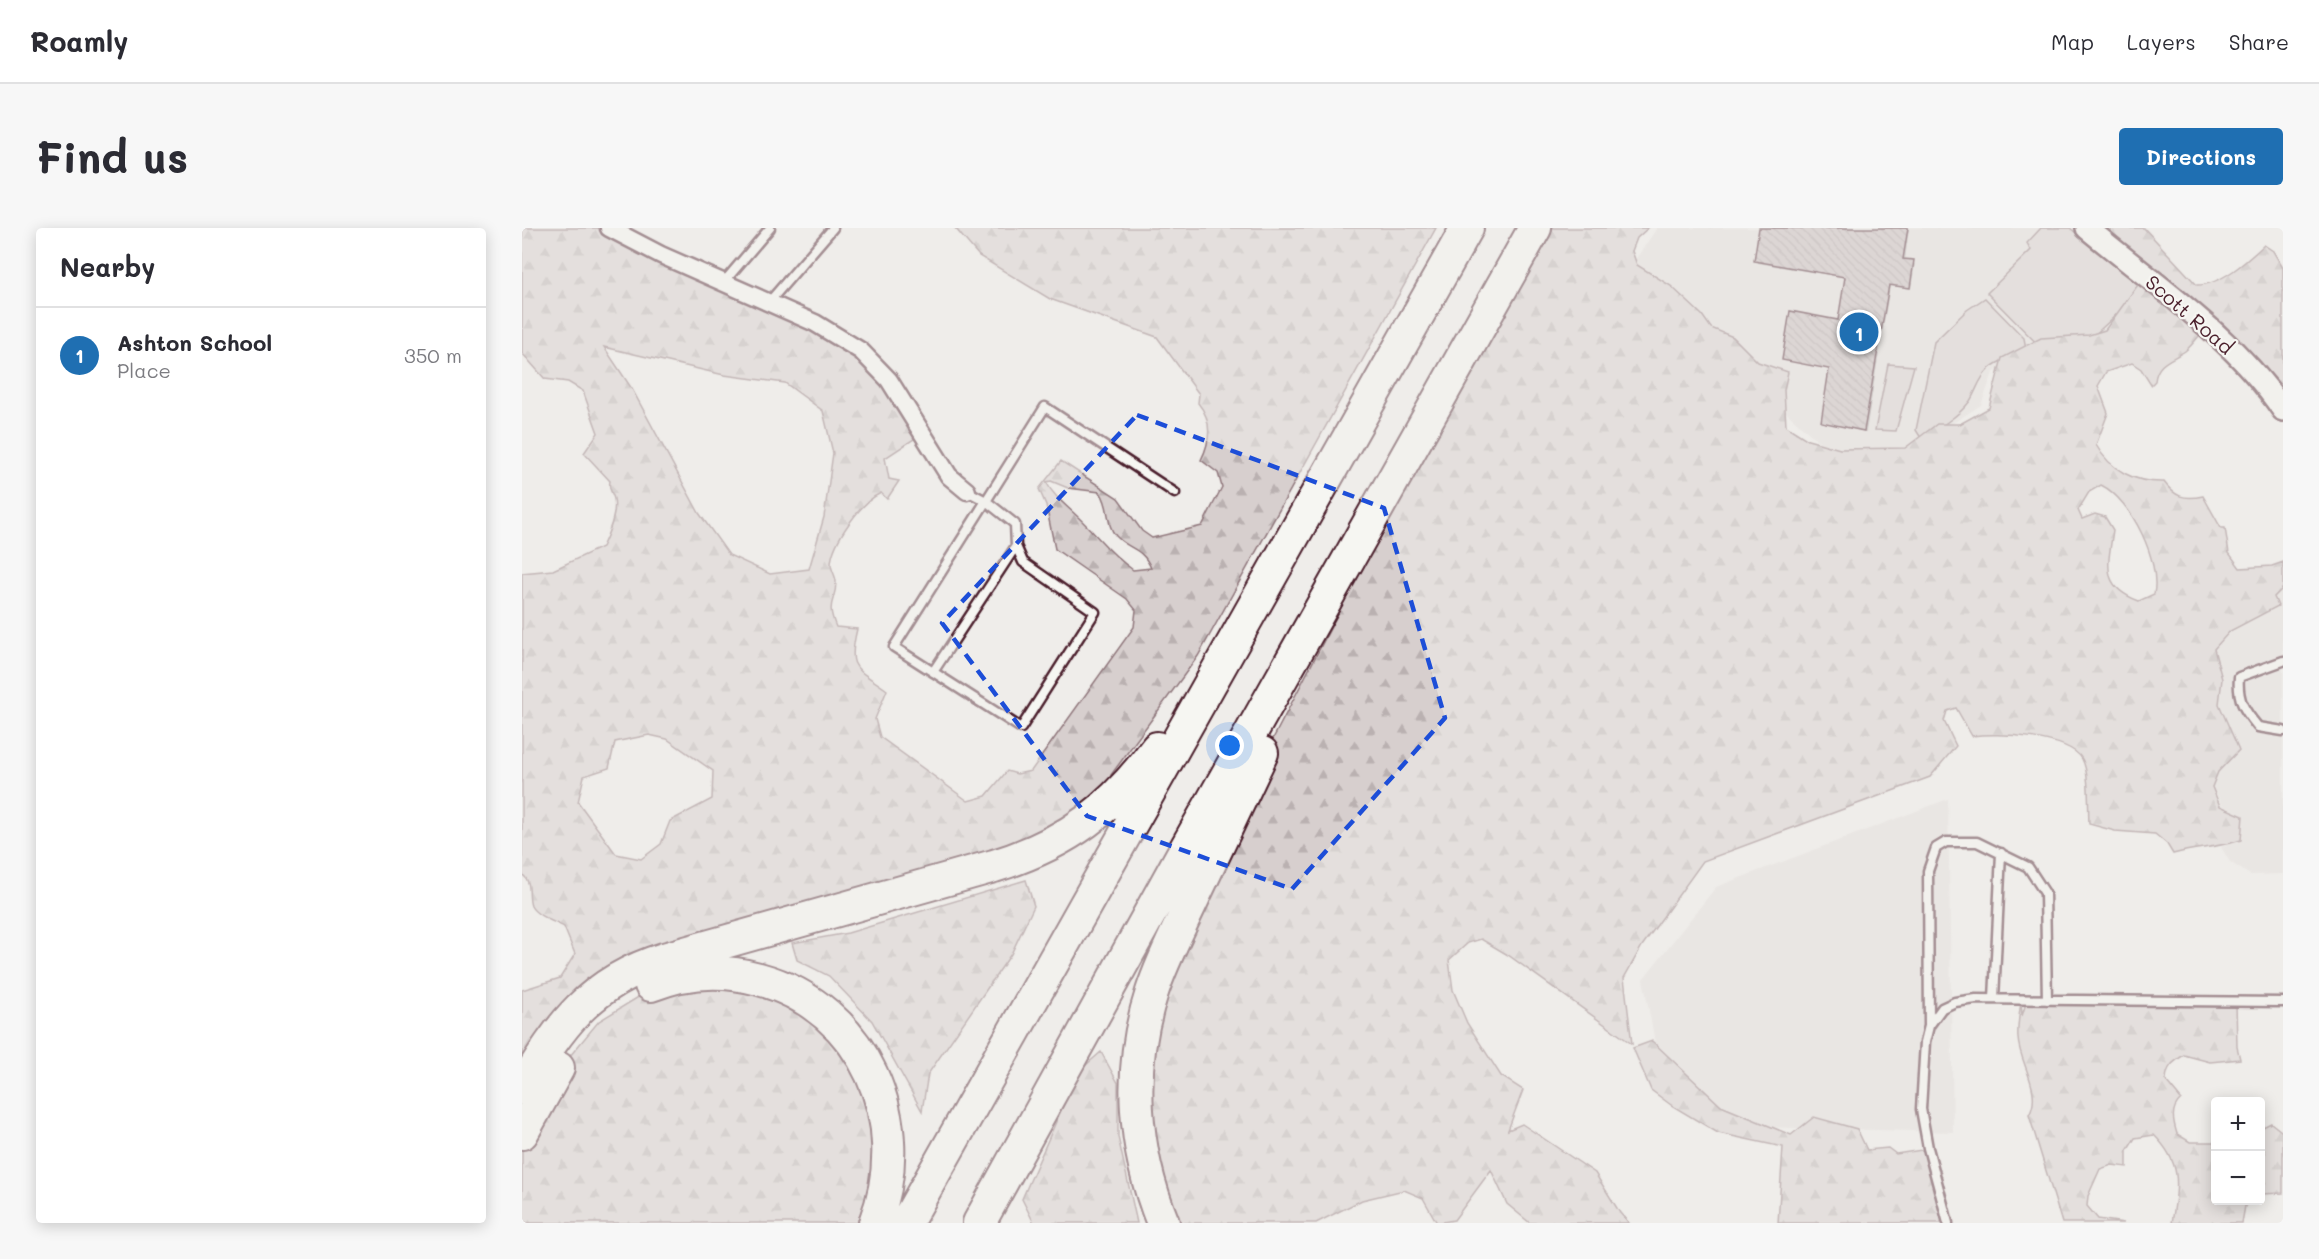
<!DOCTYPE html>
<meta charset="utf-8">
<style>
body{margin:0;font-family:Mali,sans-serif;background:#f7f7f7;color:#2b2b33}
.controls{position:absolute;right:18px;bottom:18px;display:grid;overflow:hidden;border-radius:6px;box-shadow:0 3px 15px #0003}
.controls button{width:54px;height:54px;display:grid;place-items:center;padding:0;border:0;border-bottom:2px solid #e1e1e2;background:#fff;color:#2b2b33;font:30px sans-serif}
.you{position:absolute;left:708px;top:518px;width:21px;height:21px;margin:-15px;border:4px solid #fff;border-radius:50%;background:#1a73e8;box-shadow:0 0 0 9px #1a73e833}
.badge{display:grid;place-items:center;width:39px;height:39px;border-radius:50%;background:#1f6fb2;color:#fff;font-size:20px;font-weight:700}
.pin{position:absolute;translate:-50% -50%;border:3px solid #fff;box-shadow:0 2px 6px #0006}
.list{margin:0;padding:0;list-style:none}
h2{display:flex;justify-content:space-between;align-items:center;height:78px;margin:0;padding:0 24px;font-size:26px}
h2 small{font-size:20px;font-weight:400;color:#7c7c81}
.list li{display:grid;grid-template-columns:39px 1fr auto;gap:18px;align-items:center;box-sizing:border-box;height:96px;padding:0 24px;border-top:2px solid #e1e1e2}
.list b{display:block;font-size:22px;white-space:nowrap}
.list p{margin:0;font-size:20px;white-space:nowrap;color:#7c7c81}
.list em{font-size:20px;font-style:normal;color:#7c7c81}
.map{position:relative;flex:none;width:1761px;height:995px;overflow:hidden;border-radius:6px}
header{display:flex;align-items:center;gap:36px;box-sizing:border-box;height:84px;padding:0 30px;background:#fff;border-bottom:2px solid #e1e1e2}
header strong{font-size:28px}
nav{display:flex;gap:33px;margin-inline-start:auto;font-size:21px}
.intro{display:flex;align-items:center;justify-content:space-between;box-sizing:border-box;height:144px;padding:0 36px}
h1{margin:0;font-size:42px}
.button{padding:15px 27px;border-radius:6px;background:#1f6fb2;color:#fff;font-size:21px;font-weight:700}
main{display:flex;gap:36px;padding:0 36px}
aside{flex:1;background:#fff;border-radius:6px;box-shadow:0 3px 15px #0003}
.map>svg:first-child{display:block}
</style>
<header>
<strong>Roamly</strong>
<nav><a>Map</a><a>Layers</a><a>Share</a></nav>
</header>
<div class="intro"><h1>Find us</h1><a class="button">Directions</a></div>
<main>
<aside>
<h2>Nearby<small></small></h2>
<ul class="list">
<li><span class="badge">1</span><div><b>Ashton School</b><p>Place</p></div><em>350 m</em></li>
</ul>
</aside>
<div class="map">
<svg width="1761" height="995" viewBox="0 0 1761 995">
<defs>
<pattern id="forest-firs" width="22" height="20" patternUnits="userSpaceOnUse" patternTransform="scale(1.5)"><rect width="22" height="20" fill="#d7cfce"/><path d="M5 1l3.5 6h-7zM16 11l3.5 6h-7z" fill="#bab1b1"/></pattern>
<pattern id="building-back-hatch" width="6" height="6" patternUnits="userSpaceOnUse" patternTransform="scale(1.5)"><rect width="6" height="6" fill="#c6babb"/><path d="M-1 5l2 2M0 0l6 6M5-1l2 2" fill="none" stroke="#ac9fa1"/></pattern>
</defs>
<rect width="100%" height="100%" fill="#efedea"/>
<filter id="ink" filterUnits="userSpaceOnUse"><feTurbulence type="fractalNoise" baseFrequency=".0167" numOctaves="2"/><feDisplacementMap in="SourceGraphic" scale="12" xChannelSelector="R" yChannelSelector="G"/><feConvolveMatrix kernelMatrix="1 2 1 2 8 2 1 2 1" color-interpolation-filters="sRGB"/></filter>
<g filter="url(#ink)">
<!-- built -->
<path fill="#e3dedc" d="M1135 0H1550L1630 65 1548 142 1507 126 1471 145 1459 177 1408 210 1373 225 1318 233 1206 132 1111 35Z
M1761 360V646L1728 647 1708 634 1699 619 1719 612 1690 559 1696 544 1717 522 1697 476 1700 451 1692 421 1708 403 1756 377 1752 369Z
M1426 571 1431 904 1236 899 1140 851 1121 751 1194 659Z"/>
<!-- green -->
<path fill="#d7cfce" stroke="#90777c" stroke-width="1.5" d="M1519 0H1548L1622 61 1538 139 1465 65 1509 22 1505 15Z
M1463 70 1502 110 1504 121C1493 128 1476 132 1467 141 1457 150 1455 162 1448 173 1436 189 1417 200 1399 210L1394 202 1412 114 1445 82Z
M1366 136 1392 138 1374 203 1353 202Z"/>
<!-- forest -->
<path fill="url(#forest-firs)" stroke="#90777c" stroke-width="1.5" fill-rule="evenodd" d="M0 0H91L314 100 401 205 363 230 367 251 377 253 365 271 359 265C340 273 310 314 309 336 309 342 314 348 314 354 314 375 303 373 314 399L335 401C325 442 333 439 365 462L353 491 358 509 446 573 464 568 485 543 495 546 509 543 612 399 614 382 605 371 533 321 524 277 517 261 539 233 596 270 620 303 630 310 680 298 700 259 696 245 679 232C689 212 691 193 676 175L677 166 635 109 528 71 457 28 433 0H914L676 428 589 547 593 575 580 588 64 774 0 865V762L38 750 53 726 42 699C33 694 14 688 9 678 5 666 11 655 0 646V345L31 342 80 319C86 307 95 285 92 271 90 263 86 262 88 253L62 225 76 205 61 163 46 154 23 151 0 125ZM82 119 202 147 263 155 301 183 311 225 302 289 287 341 248 346 207 327 177 285 110 161ZM529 253 546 260 578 264C589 279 583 296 594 308 607 322 620 319 629 340L611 342C586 324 577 309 556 289 544 277 533 270 524 254ZM127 507 145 511 191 543 190 571 148 593 139 616 119 631 94 626 56 574 62 548 87 540 93 514Z
M1016 0H1126L1115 10 1110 23 1115 37 1149 58 1180 87 1189 100 1211 109 1236 134 1266 144 1262 162 1264 198 1286 212 1318 221 1383 220 1415 196H1438L1467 180 1480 130 1519 110 1567 107 1583 102 1618 54 1567 0H1622L1675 57C1699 57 1725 33 1742 17L1751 23 1761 40V183L1684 100C1677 107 1671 117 1663 123 1650 132 1635 134 1633 153L1629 157 1619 141 1610 135 1584 144 1576 158 1586 185 1574 217C1588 242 1613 255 1642 254 1653 269 1662 272 1681 268L1699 300H1703L1707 325 1718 340 1750 338 1761 334V360L1752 369 1756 378 1708 403 1692 421 1700 451 1697 476 1717 522 1696 544 1690 559 1698 578 1721 588 1719 612C1696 620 1674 619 1651 626L1645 616 1633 606 1593 603 1567 596C1566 579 1568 545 1560 531 1547 508 1474 504 1450 508L1434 480 1425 483 1422 493 1434 518 1408 549 1181 633 1120 718 1102 750 1110 816 986 727 959 711 946 715 927 732 931 762 945 795 979 848 1001 862 986 902 1000 896 1073 945 1098 985 1107 995H1008L985 976 969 942 932 992 915 995 901 970 882 962 840 972 794 995H641L621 804 742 528ZM1579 257C1610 272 1639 335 1632 366L1617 373C1578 358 1586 338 1591 302L1583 289 1573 286 1560 291 1556 282 1567 264Z
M504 652 512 678 489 726 406 846 400 883 350 793 307 748 275 732 270 715 326 705Z
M160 751 280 769 362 873 354 995H0V913L43 834 77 793 123 765Z
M1499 772 1500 788 1504 775 1714 774 1715 819 1718 831 1688 834 1662 827C1651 834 1644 839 1644 853L1659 871C1648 881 1651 893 1655 906L1668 914H1693L1694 972 1729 973 1723 978 1720 995H1650C1656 957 1661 936 1632 907L1613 910 1605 923V939L1590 937 1578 941 1566 968 1565 978 1576 991 1602 995H1540L1507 887C1521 863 1497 835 1496 810 1495 797 1498 784 1499 772Z
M1130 813 1199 878 1269 907 1292 889 1335 901 1345 922 1366 920 1374 926 1406 921 1425 995H1256L1261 919 1196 905 1149 877 1129 862 1111 820Z
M579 824 596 855V909L615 995H512L500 971 556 844Z
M1749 895 1759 903 1761 907V965L1739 966V900Z"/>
<!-- shadow -->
<path fill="#0003" d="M1239 0H1387L1383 33 1393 36 1389 61 1368 58 1344 204 1300 194 1308 142 1261 131 1317 94 1324 50 1236 35Z"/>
<!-- building -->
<path fill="url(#building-back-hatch)" stroke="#4a1f2b" stroke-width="1.5" d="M1237 0H1386L1381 31 1392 32 1388 60 1367 57 1342 203 1299 194 1307 141 1260 132 1268 83 1316 92 1323 49 1232 33Z"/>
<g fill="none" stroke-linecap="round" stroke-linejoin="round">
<!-- service casing -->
<g stroke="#4a1f2b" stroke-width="13">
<path id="service" d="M202 54 248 0
M247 74 311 0
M445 263 464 273 372 419 499 500 573 384 501 334 494 318 493 296 464 273 523 179 653 265
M1761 433 1717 449C1715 472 1722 482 1736 499L1761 503
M411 444 494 318
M1472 771 1479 625
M1407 797 1406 643 1414 620 1424 614H1455L1506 639 1523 665 1525 772
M1426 995 1406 920 1399 881 1403 814 1407 798 1420 780 1433 774 1454 771 1761 774"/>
</g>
<!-- minor casing -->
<g stroke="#4a1f2b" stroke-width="21">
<path id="minor" d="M87 0 139 27 293 95 339 123 367 152 427 248 445 263"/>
</g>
<!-- tertiary casing -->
<g stroke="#4a1f2b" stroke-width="26">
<path id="tertiary" d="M1565 0C1633 57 1711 108 1761 182"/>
</g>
<!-- motorway casing -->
<g stroke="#4a1f2b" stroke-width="36">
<path id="motorway" d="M129 757C164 743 201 741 237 751 343 780 392 894 353 995
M0 861C38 797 68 754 142 731L472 638C546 615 589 582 635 520
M0 905 36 840
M384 995 945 0
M457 995 659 629 1013 0
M641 995C611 921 605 840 630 764 641 730 659 697 674 664 696 618 718 571 740 525"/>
</g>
<!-- service -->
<use href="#service" stroke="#f6f6f2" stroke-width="8"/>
<!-- minor -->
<use href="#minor" stroke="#f6f6f2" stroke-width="16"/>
<!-- tertiary -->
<use href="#tertiary" stroke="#f6f6f2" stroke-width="21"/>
<!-- motorway -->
<use href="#motorway" stroke="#f6f6f2" stroke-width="32"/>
</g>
</g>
<!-- marked area -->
<path d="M0 0H1761V995H0ZM615 187 862 280 923 490 770 661 565 588 420 395Z" fill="#efedea" fill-opacity=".55" fill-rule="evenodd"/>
<path fill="none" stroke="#1d4ed8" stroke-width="4.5" stroke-dasharray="12 8" stroke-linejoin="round" d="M615 187 862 280 923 490 770 661 565 588 420 395Z"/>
<g text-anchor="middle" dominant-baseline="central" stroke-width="4.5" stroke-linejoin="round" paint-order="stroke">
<!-- street labels -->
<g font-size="20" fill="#4a1f2b" stroke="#f6f6f2">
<text transform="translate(1668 86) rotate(41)">Scott Road</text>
</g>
</g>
</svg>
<div class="controls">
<button>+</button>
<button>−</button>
</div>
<div class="you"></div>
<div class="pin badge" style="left:1337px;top:104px">1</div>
</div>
</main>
